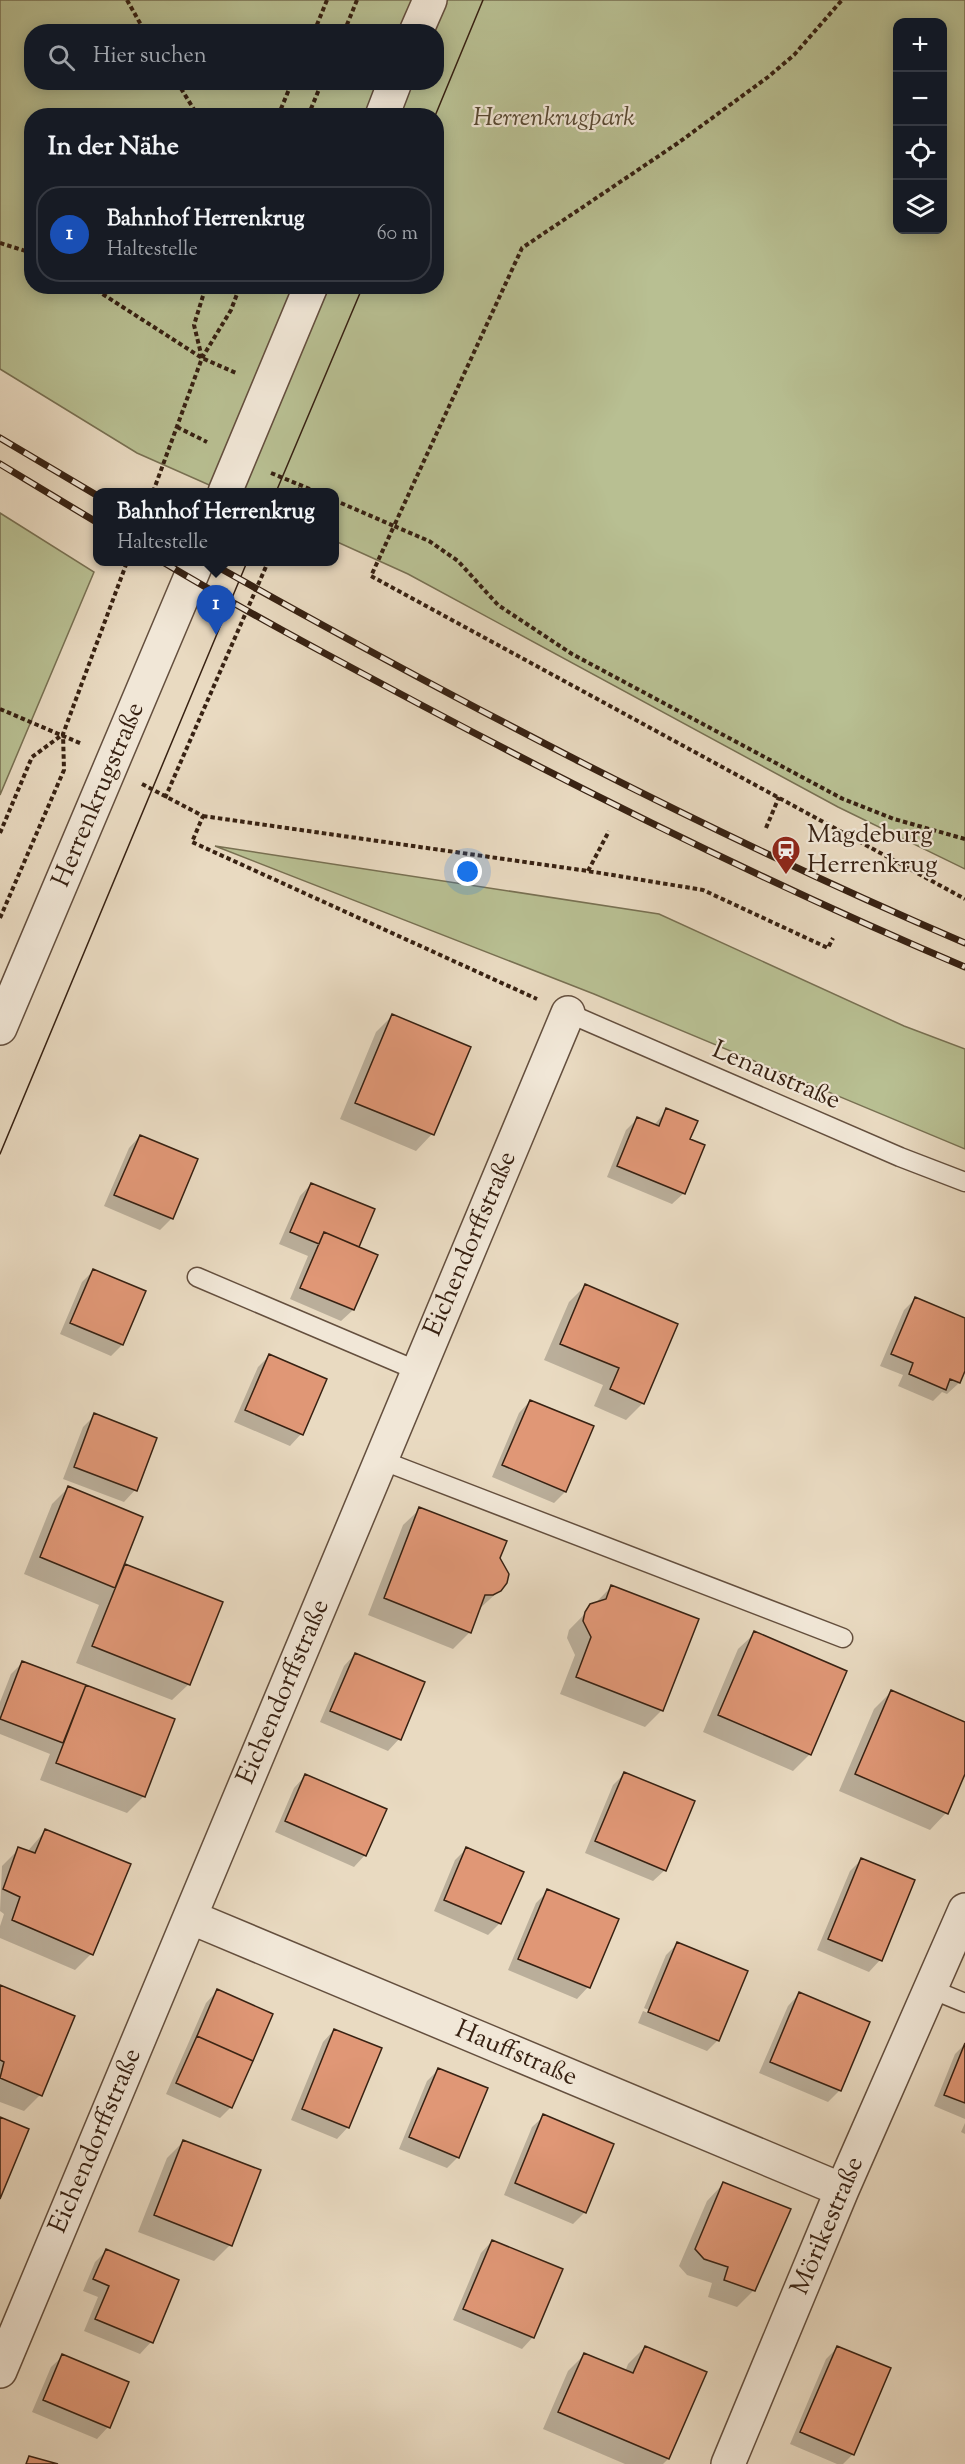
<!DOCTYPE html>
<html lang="de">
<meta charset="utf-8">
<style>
body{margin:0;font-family:"Sorts Mill Goudy",serif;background:#20242c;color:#f1f3f6}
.controls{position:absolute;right:18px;top:18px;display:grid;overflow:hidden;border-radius:12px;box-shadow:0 3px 15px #0003}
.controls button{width:54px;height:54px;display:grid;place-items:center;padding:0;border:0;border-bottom:2px solid #363941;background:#171b24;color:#f1f3f6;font:30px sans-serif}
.you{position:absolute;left:468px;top:872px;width:21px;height:21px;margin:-15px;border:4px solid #fff;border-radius:50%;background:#1a73e8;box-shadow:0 0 0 9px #1a73e833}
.badge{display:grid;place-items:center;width:39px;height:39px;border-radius:50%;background:#c59692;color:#fff;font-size:20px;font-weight:700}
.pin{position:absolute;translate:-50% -50px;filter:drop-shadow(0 2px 3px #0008)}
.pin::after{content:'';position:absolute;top:32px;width:21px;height:18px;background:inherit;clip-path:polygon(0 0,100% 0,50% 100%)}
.popup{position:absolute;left:93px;top:488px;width:246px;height:78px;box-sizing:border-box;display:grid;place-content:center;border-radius:12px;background:#171b24;filter:drop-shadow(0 2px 4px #0005);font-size:20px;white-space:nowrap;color:#9ea1a6}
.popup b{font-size:22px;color:#f1f3f6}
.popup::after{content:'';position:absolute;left:50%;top:100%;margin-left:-12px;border:12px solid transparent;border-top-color:#171b24}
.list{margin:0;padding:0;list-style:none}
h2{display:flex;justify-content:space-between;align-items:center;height:78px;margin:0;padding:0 24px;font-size:26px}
h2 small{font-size:20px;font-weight:400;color:#9ea1a6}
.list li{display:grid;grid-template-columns:39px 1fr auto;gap:18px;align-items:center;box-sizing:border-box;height:96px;margin:0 12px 12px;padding:0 12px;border:2px solid #363941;border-radius:24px}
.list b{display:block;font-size:22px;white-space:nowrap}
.list p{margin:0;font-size:20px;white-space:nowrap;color:#9ea1a6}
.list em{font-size:20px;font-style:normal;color:#9ea1a6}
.icon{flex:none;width:33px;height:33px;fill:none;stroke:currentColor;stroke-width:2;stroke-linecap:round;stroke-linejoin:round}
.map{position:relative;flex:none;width:965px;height:2464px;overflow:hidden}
.search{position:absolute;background:#171b24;box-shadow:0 3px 15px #0003;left:24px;top:24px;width:420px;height:66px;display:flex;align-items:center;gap:15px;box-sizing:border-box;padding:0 21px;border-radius:24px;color:#9ea1a6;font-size:22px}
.panel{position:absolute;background:#171b24;box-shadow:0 3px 15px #0003;left:24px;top:108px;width:420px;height:186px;border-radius:24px}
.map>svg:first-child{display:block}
</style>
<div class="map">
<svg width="965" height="2464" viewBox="0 0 965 2464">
<rect width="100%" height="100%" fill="#e9dac1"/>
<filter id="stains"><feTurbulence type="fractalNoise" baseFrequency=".00333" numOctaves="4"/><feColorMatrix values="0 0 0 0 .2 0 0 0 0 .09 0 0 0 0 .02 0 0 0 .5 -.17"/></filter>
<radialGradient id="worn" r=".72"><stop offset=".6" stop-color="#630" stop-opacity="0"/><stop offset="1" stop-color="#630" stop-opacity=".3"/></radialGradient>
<!-- green -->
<path fill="#b8bf92" stroke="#787052" stroke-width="1.5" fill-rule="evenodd" d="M0 0H965V869L838 807 408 574 335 541 334 492H225L137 453 0 369ZM898 22H942V230H898ZM32 32H436V82H32ZM32 116H436V286H32Z
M0 513 94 572 0 795Z
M215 846 659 914 904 1026 965 1049V1149L594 994Z"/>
<!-- shadow -->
<path fill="#0003" d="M392 1016 432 1134 416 1151 340 1119 376 1032Z
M667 1110 688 1140 684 1193 672 1204 607 1177 626 1130 637 1119 654 1125Z
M140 1136 196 1160 171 1219 160 1230 104 1206 129 1148Z
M311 1184 357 1247 376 1256 353 1310 341 1321 290 1299 308 1256 279 1244 300 1196Z
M93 1271 122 1345 111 1356 60 1334 82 1282Z
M585 1286 643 1403 626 1420 594 1406 603 1385 544 1360 569 1302Z
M915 1299 965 1320V1367L959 1383 947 1394 942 1392 933 1401 898 1386 903 1375 880 1366 904 1310Z
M269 1356 301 1434 290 1446 234 1422 258 1367Z
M530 1401 565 1492 554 1503 492 1477 519 1413Z
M95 1415 135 1490 124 1502 63 1479 83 1427Z
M68 1488 123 1564 221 1603 189 1684 172 1700 76 1663 99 1605 24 1574 52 1504Z
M420 1509 499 1558 500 1590 478 1610 470 1632 453 1649 368 1615 403 1525Z
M611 1587 662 1710 645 1727 560 1694 575 1655 567 1638 569 1630Z
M755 1633 810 1754 793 1771 703 1732 738 1649Z
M355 1654 399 1739 388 1751 320 1722 344 1666Z
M23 1662 86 1687 144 1796 127 1813 40 1780 50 1754 0 1734V1702L11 1674Z
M891 1692 965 1723V1770L946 1813 930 1830 839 1791 874 1709Z
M624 1774 665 1870 653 1881 585 1853 613 1785Z
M305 1776 365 1855 354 1867 275 1832 294 1788Z
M45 1831 91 1954 75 1970 0 1938V1926L4 1914 0 1911 2 1866 19 1849 27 1852Z
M466 1849 522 1873 499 1924 488 1935 434 1911 455 1860Z
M861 1860 880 1960 869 1972 817 1950 850 1871Z
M548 1891 617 1920 588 1987 577 1999 508 1970 536 1903Z
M677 1944 718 2040 707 2051 638 2023 643 2011 715 2040V2037L644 2008 666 1955Z
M0 1986 40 2095 24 2111 0 2102Z
M217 1991 231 2107 220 2118 166 2094 206 2003Z
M799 1994 868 2023 840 2090 828 2102 759 2073 788 2006Z
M334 2030 348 2127 337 2139 291 2120 323 2042Z
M965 2044V2119L934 2106 955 2054Z
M438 2070 458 2157 447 2168 399 2149 427 2081Z
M544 2116 585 2212 573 2224 504 2195 532 2127Z
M965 2123V2134L961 2132Z
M184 2141 230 2245 214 2261 138 2232 167 2158Z
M723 2184 754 2290 737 2307 708 2297 712 2283 687 2275 679 2266 707 2201Z
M492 2241 533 2337 522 2349 453 2320 481 2253Z
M106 2251 151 2342 140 2354 84 2331 98 2297 83 2291 95 2262Z
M645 2347 668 2459 663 2464H625L543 2429 568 2371 584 2355 625 2372 628 2364Z
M838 2347 853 2454 843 2464H837L790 2444 826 2359Z
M63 2356 108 2427 97 2439 32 2412 51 2367Z"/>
<!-- building -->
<path fill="#e09776" stroke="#372112" stroke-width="1.5" d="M392 1014 471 1047 434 1135 355 1103Z
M666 1108 698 1121 690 1139 705 1145 685 1194 617 1166 637 1117 659 1126Z
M140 1135 198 1159 173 1219 114 1195Z
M311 1183 375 1209 359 1247 324 1232 319 1244 290 1232Z
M324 1232 378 1255 354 1310 300 1288Z
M93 1269 146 1291 123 1345 70 1323Z
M585 1284 678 1324 644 1404 610 1389 619 1368 560 1344Z
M915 1297 965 1318V1371L960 1383 950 1379 946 1390 909 1374 913 1363 891 1354Z
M269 1354 327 1379 303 1435 245 1410Z
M530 1400 594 1426 566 1492 502 1465Z
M94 1413 157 1438 137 1491 74 1467Z
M68 1486 143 1517 115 1588 40 1557Z
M419 1507 507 1541 500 1558 509 1574 507 1583 501 1591 493 1595H485L471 1633 384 1598Z
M125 1564 223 1602 190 1685 92 1646Z
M611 1585 699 1619 663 1711 576 1677 591 1637 583 1621 585 1612 590 1604 606 1599Z
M754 1631 847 1671 811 1755 718 1715Z
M355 1653 425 1682 401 1740 330 1711Z
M22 1661 86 1685 63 1743 0 1719Z
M86 1685 175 1719 145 1797 56 1763Z
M891 1690 965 1722V1774L948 1814 855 1774Z
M624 1772 695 1801 666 1871 595 1841Z
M305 1774 387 1809 366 1856 285 1821Z
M45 1829 131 1864 93 1955 12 1920 20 1897 3 1889 18 1847 35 1853Z
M466 1847 524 1872 501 1924 444 1900Z
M861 1858 915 1880 882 1961 828 1939Z
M547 1889 619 1919 590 1988 518 1959Z
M677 1942 748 1971 719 2041 648 2012Z
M0 1985 75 2016 42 2096 0 2078 4 2062 0 2060Z
M217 1989 273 2014 253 2061 197 2036Z
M799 1992 870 2022 841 2091 770 2062Z
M334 2029 382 2048 349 2128 302 2109Z
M197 2036 253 2061 232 2108 176 2083Z
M965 2043V2103L944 2095Z
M438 2068 488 2088 459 2158 409 2137Z
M543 2114 614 2144 586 2213 515 2183Z
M0 2117 29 2129 0 2199Z
M183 2140 261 2170 232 2246 154 2215Z
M723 2182 791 2209 755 2291 724 2280 728 2267 704 2259 695 2249Z
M492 2240 563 2269 534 2338 463 2309Z
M106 2249 179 2280 153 2343 95 2319 109 2286 93 2279Z
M645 2346 707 2372 669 2459 558 2412 584 2353 633 2373Z
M837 2346 891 2368 854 2455 800 2432Z
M62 2354 129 2382 110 2428 43 2400Z
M29 2456 58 2464H26Z"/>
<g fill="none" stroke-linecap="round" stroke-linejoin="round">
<!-- service casing -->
<g stroke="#644f3e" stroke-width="21">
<path id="service" d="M568 1013 900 1157 965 1182
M197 1277 418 1371
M381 1460 843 1638
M931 1989 965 2003"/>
</g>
<!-- minor casing -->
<g stroke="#644f3e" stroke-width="36">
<path id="minor" d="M416 32 430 0
M382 116 395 82
M225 492 311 286
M0 1028 197 562
M190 1917 842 2190
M0 2371 568 1013
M728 2464 842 2190 965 1910"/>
</g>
<!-- path -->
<path stroke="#372112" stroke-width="4" stroke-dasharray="4.5 3" stroke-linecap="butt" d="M127 0 145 32
M314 32 327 0
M344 32 357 0
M177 82 198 116
M278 116 292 82
M308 116 322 82
M0 243 32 253
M90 286 202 358 236 373
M202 358 194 325 206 286
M177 427 207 442
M271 473 317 492
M153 492 202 358 231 310 240 286
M298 492 301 486
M334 500 394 526 522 248 678 143 768 77 794 55 842 0
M0 709 82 744
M142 784 203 816 192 842 537 999
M165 798 268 562
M203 816 588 871 703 890 828 948 833 938
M766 828 779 797
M0 833 32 757 62 735
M965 839 894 819 843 799 572 654 498 605 458 561 429 541 394 526 371 576 965 899
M588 871 609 831
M0 918 64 770 63 734 127 562"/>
<!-- service -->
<use href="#service" stroke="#f1e7d7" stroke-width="18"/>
<!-- minor -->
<use href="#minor" stroke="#f1e7d7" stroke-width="33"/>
<!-- tram -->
<path stroke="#372112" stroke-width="1.5" d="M435 116 483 0
M276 492 363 286
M0 1154 247 562"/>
<!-- rail casing -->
<g stroke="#372112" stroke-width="7">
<path id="rail" d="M0 438 98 496
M0 464 98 523
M163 562C248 613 337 660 425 707 602 801 781 889 965 967
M209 562C455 700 705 832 965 943"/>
</g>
<!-- rail -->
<use href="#rail" stroke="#f1e7d7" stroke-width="4.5" stroke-dasharray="14" stroke-linecap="butt"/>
</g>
<!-- icons -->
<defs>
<g id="station-pin" transform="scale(1.5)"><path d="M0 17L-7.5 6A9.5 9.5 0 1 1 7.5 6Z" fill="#8f2418" stroke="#f1e7d7"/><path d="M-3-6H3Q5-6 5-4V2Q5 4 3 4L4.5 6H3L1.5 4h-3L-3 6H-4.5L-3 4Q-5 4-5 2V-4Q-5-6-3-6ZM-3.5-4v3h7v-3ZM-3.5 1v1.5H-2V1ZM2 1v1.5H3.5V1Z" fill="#fff"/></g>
</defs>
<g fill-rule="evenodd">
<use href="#station-pin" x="786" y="850"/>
</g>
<g text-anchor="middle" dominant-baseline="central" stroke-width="4.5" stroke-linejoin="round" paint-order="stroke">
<!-- park labels -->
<g font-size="26" font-style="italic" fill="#574832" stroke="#f1e7d7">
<text x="554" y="118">Herrenkrugpark</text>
</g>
<!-- street labels -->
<g font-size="26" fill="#372112" stroke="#f1e7d7">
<text transform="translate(99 795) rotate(-67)">Herrenkrugstraße</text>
<text transform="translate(776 1076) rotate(23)">Lenaustraße</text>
<text transform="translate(471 1244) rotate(-67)">Eichendorffstraße</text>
<text transform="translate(284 1692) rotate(-67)">Eichendorffstraße</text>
<text transform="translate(516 2054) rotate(23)">Hauffstraße</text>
<text transform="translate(96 2141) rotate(-67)">Eichendorffstraße</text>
<text transform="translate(828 2226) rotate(-67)">Mörikestraße</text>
</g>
<!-- poi labels -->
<g font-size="26" fill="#372112" stroke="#f1e7d7" text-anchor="start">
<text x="807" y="835">Magdeburg<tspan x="807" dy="30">Herrenkrug</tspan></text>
</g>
</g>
<rect width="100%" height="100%" filter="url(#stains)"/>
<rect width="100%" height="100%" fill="url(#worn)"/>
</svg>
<div class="controls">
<button>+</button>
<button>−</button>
<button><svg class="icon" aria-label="locate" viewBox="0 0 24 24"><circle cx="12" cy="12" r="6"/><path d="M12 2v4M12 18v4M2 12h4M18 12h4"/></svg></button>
<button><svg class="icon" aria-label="layers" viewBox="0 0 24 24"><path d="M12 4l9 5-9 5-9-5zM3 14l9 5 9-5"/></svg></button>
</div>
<div class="you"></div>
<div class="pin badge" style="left:216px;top:635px;background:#1a4fb4">1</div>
<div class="popup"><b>Bahnhof Herrenkrug</b>Haltestelle</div>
<div class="search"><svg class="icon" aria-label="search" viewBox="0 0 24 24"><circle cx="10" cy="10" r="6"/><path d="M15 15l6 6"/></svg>Hier suchen</div>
<section class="panel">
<h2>In der Nähe<small></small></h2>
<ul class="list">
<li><span class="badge" style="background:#1a4fb4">1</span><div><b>Bahnhof Herrenkrug</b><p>Haltestelle</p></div><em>60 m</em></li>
</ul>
</section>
</div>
